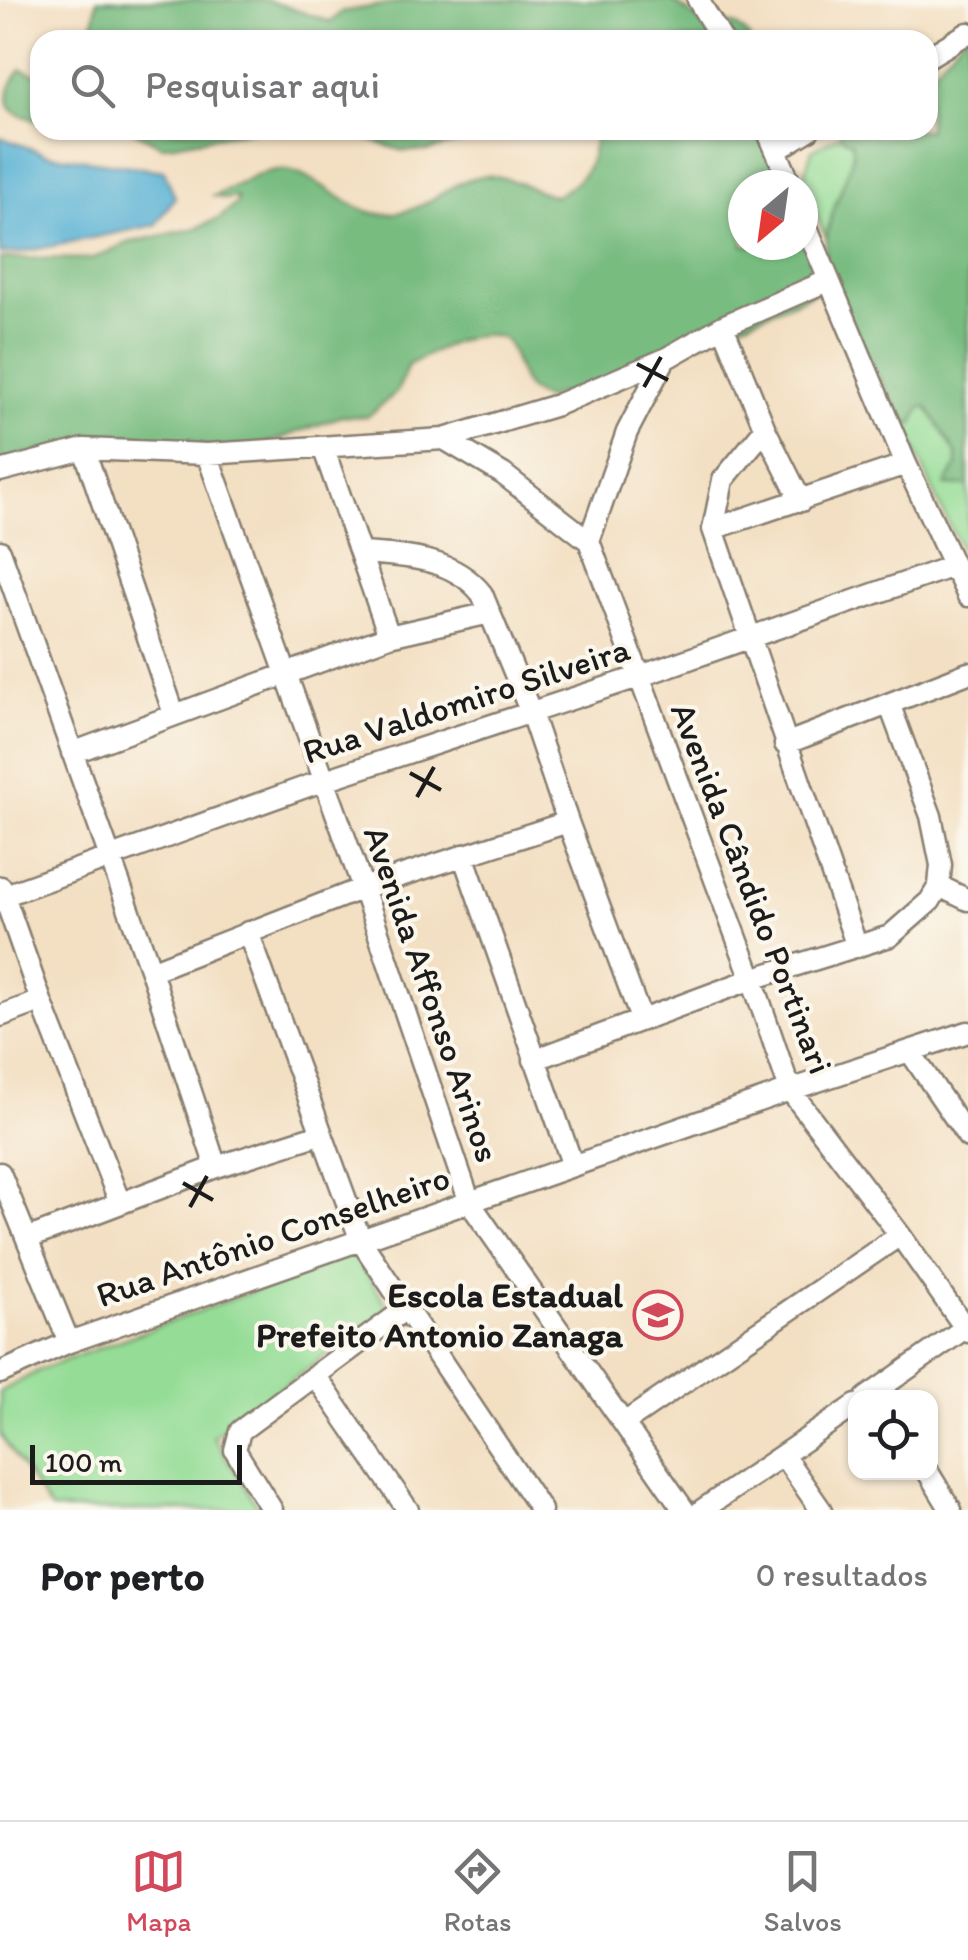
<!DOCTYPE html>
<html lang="pt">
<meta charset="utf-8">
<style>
body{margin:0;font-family:Itim,sans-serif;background:#f6f6f6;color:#202124}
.controls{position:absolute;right:30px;bottom:30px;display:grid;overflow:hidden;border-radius:20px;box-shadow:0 2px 8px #0004}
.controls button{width:90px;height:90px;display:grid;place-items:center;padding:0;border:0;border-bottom:2px solid #e0e0e0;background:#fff;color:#202124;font:50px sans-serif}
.compass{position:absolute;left:728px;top:170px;width:90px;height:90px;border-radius:50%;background:#fff;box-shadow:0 2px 8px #0004;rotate:209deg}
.scale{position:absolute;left:30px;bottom:25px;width:212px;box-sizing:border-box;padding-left:10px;border:5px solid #1c1c1c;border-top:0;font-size:28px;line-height:35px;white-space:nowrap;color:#1c1c1c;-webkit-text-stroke:8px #fbf7ec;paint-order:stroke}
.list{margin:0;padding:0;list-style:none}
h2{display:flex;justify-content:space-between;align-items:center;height:130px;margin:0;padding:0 40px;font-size:42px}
h2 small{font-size:32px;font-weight:400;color:#757577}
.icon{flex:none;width:55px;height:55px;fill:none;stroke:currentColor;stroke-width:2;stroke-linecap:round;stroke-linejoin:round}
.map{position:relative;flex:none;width:968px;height:1510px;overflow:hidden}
.search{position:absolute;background:#fff;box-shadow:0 2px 8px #0004;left:30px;right:30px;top:30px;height:110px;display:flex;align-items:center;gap:25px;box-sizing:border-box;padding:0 35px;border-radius:30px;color:#757577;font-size:38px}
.sheet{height:310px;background:#fff}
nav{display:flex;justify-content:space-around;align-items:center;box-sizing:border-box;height:140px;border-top:2px solid #e0e0e0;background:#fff;font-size:28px;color:#757577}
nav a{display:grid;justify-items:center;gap:5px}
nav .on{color:#d1495b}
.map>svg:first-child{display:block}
</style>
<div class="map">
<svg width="968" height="1510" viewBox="0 0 968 1510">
<rect width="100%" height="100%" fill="#fbf7ec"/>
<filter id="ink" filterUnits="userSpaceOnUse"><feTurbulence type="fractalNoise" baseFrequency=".01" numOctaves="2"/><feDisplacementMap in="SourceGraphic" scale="20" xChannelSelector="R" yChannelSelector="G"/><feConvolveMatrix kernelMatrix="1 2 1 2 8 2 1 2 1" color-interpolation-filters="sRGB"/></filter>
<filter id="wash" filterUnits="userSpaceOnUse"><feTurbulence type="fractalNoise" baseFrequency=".0048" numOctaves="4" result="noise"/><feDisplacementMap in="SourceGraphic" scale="40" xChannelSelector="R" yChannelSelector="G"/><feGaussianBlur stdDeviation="2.25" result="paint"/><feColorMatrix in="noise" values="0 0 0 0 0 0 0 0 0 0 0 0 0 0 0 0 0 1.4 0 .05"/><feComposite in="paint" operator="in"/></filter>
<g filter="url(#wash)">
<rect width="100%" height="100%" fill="#f3dfc2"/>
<!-- green -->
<path fill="#95dd97" stroke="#587c5a" stroke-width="2.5" d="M849 130 968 257V563L937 500 802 181 812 150Z
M354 1254 390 1310 213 1436 260 1510H51L0 1434V1392L42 1369Z"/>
<!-- forest -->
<path fill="#78bc80" stroke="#4a6c4e" stroke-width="2.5" d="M97 0H267L331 22 341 12 412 0H671L710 28C731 22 737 22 751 40H97L93 26Z
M968 31V486L945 485 957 465V455L927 407H921L912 425 903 419 858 341 832 285 570 398 557 393 548 399C515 392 521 364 506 340 475 324 436 352 408 365L397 392 367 417 342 416 252 449 117 445 22 455 0 464V258L92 259 127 243 197 228 220 218 237 203V197L225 199 214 196C234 188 256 172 278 170 311 166 347 214 384 214 432 213 442 182 483 176 504 173 533 191 556 196 584 180 591 168 595 136L585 130H758L786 185H743V245H803V232L826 256C824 217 845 189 853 153L852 143 840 136V130H928V76Z
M21 69 40 76V122C33 118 23 117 16 113 0 103 12 80 21 69Z
M131 130H254L162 146Z
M291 130H488L473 139 427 151H403L358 136Z"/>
<!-- water -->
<path fill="#56b1d4" stroke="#396678" stroke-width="2.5" d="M0 137 45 154 164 171 175 197 156 225 18 253H0Z"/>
</g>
<g filter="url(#ink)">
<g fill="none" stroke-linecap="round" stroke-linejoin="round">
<!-- minor casing -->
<g stroke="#887e6f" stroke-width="25">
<path id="minor" d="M698 0 722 40
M928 57 968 33
M767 130 791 185
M777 150 809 130
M803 218 906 464 968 596
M723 326 765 429 801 501
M765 429 723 480 713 529 857 947
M444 439 503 474 589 541 752 979 790 1090 900 1235 968 1332
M323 447 389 636
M84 449 174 714
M207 454 363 888 470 1203 684 1510
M0 471 84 449 207 454 444 439 557 405 665 359 723 326 827 281
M713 529 906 464
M589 541 627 432 665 359
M0 551 151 971 216 1167
M361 553C404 556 453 557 482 594L531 713 568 822 641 1019
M785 744 968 673
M72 753 389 636 490 613
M463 855 573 1166
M939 886 968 900
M1 887 41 1001 120 1203
M0 897 322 781 638 677 953 566
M248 932 361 1241 541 1510
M151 971 363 888 568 822
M0 1016 41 1001
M911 1053 968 1137
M534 1060 752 979 890 936 930 901 939 886 941 865 931 816 890 706
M0 1173 69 1342
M29 1238 216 1167 320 1134
M0 1373 69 1342 790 1090 968 1032
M315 1375 408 1510
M866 1398 968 1326
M624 1423 900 1235
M783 1455 821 1510
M928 1472 951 1510
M272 1510 235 1450 240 1431 404 1310
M702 1510 856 1405"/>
</g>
<!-- minor -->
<use href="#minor" stroke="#fff" stroke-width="20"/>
</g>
</g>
<!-- ticks -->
<path fill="none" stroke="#1c1c1c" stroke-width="4" d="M637 364 668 380M644 387 661 357M410 773 441 790M417 797 434 767M183 1183 213 1200M190 1207 207 1176"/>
<!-- icons -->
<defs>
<g id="school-ring" transform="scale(2.5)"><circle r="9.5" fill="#fbf7ec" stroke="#d1495b" stroke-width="1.5"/><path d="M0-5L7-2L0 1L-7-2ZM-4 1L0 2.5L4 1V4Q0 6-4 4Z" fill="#d1495b"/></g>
</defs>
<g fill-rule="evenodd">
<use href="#school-ring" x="658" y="1315"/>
</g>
<g text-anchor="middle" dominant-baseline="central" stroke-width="8" stroke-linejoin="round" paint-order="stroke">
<!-- street labels -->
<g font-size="35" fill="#1c1c1c" stroke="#fbf7ec">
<text transform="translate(466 700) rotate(-18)">Rua Valdomiro Silveira</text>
<text transform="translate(752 888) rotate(69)">Avenida Cândido Portinari</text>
<text transform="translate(432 994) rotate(71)">Avenida Affonso Arinos</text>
<text transform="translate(273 1236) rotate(-19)">Rua Antônio Conselheiro</text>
</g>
<!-- poi labels -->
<g font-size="35" font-weight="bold" fill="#1c1c1c" stroke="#fbf7ec" text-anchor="end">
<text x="623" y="1295">Escola Estadual<tspan x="623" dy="40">Prefeito Antonio Zanaga</tspan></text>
</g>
</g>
</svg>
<div class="controls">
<button><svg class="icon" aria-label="locate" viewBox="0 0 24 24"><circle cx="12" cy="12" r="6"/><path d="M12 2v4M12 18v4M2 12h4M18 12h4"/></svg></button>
</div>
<svg class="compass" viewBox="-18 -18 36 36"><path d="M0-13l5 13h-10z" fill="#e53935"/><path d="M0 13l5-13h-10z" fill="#757577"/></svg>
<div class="scale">100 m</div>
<div class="search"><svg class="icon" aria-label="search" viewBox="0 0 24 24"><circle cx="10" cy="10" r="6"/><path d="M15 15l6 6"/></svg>Pesquisar aqui</div>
</div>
<section class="sheet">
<h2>Por perto<small>0 resultados</small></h2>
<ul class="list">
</ul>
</section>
<nav>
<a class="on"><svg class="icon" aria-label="map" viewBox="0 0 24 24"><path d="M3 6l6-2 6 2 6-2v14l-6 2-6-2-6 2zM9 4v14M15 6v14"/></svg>Mapa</a>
<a><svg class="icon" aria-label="directions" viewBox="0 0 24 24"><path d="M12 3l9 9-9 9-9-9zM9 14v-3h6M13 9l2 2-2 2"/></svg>Rotas</a>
<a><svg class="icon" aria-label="saved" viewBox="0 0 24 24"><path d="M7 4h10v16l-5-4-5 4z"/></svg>Salvos</a>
</nav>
